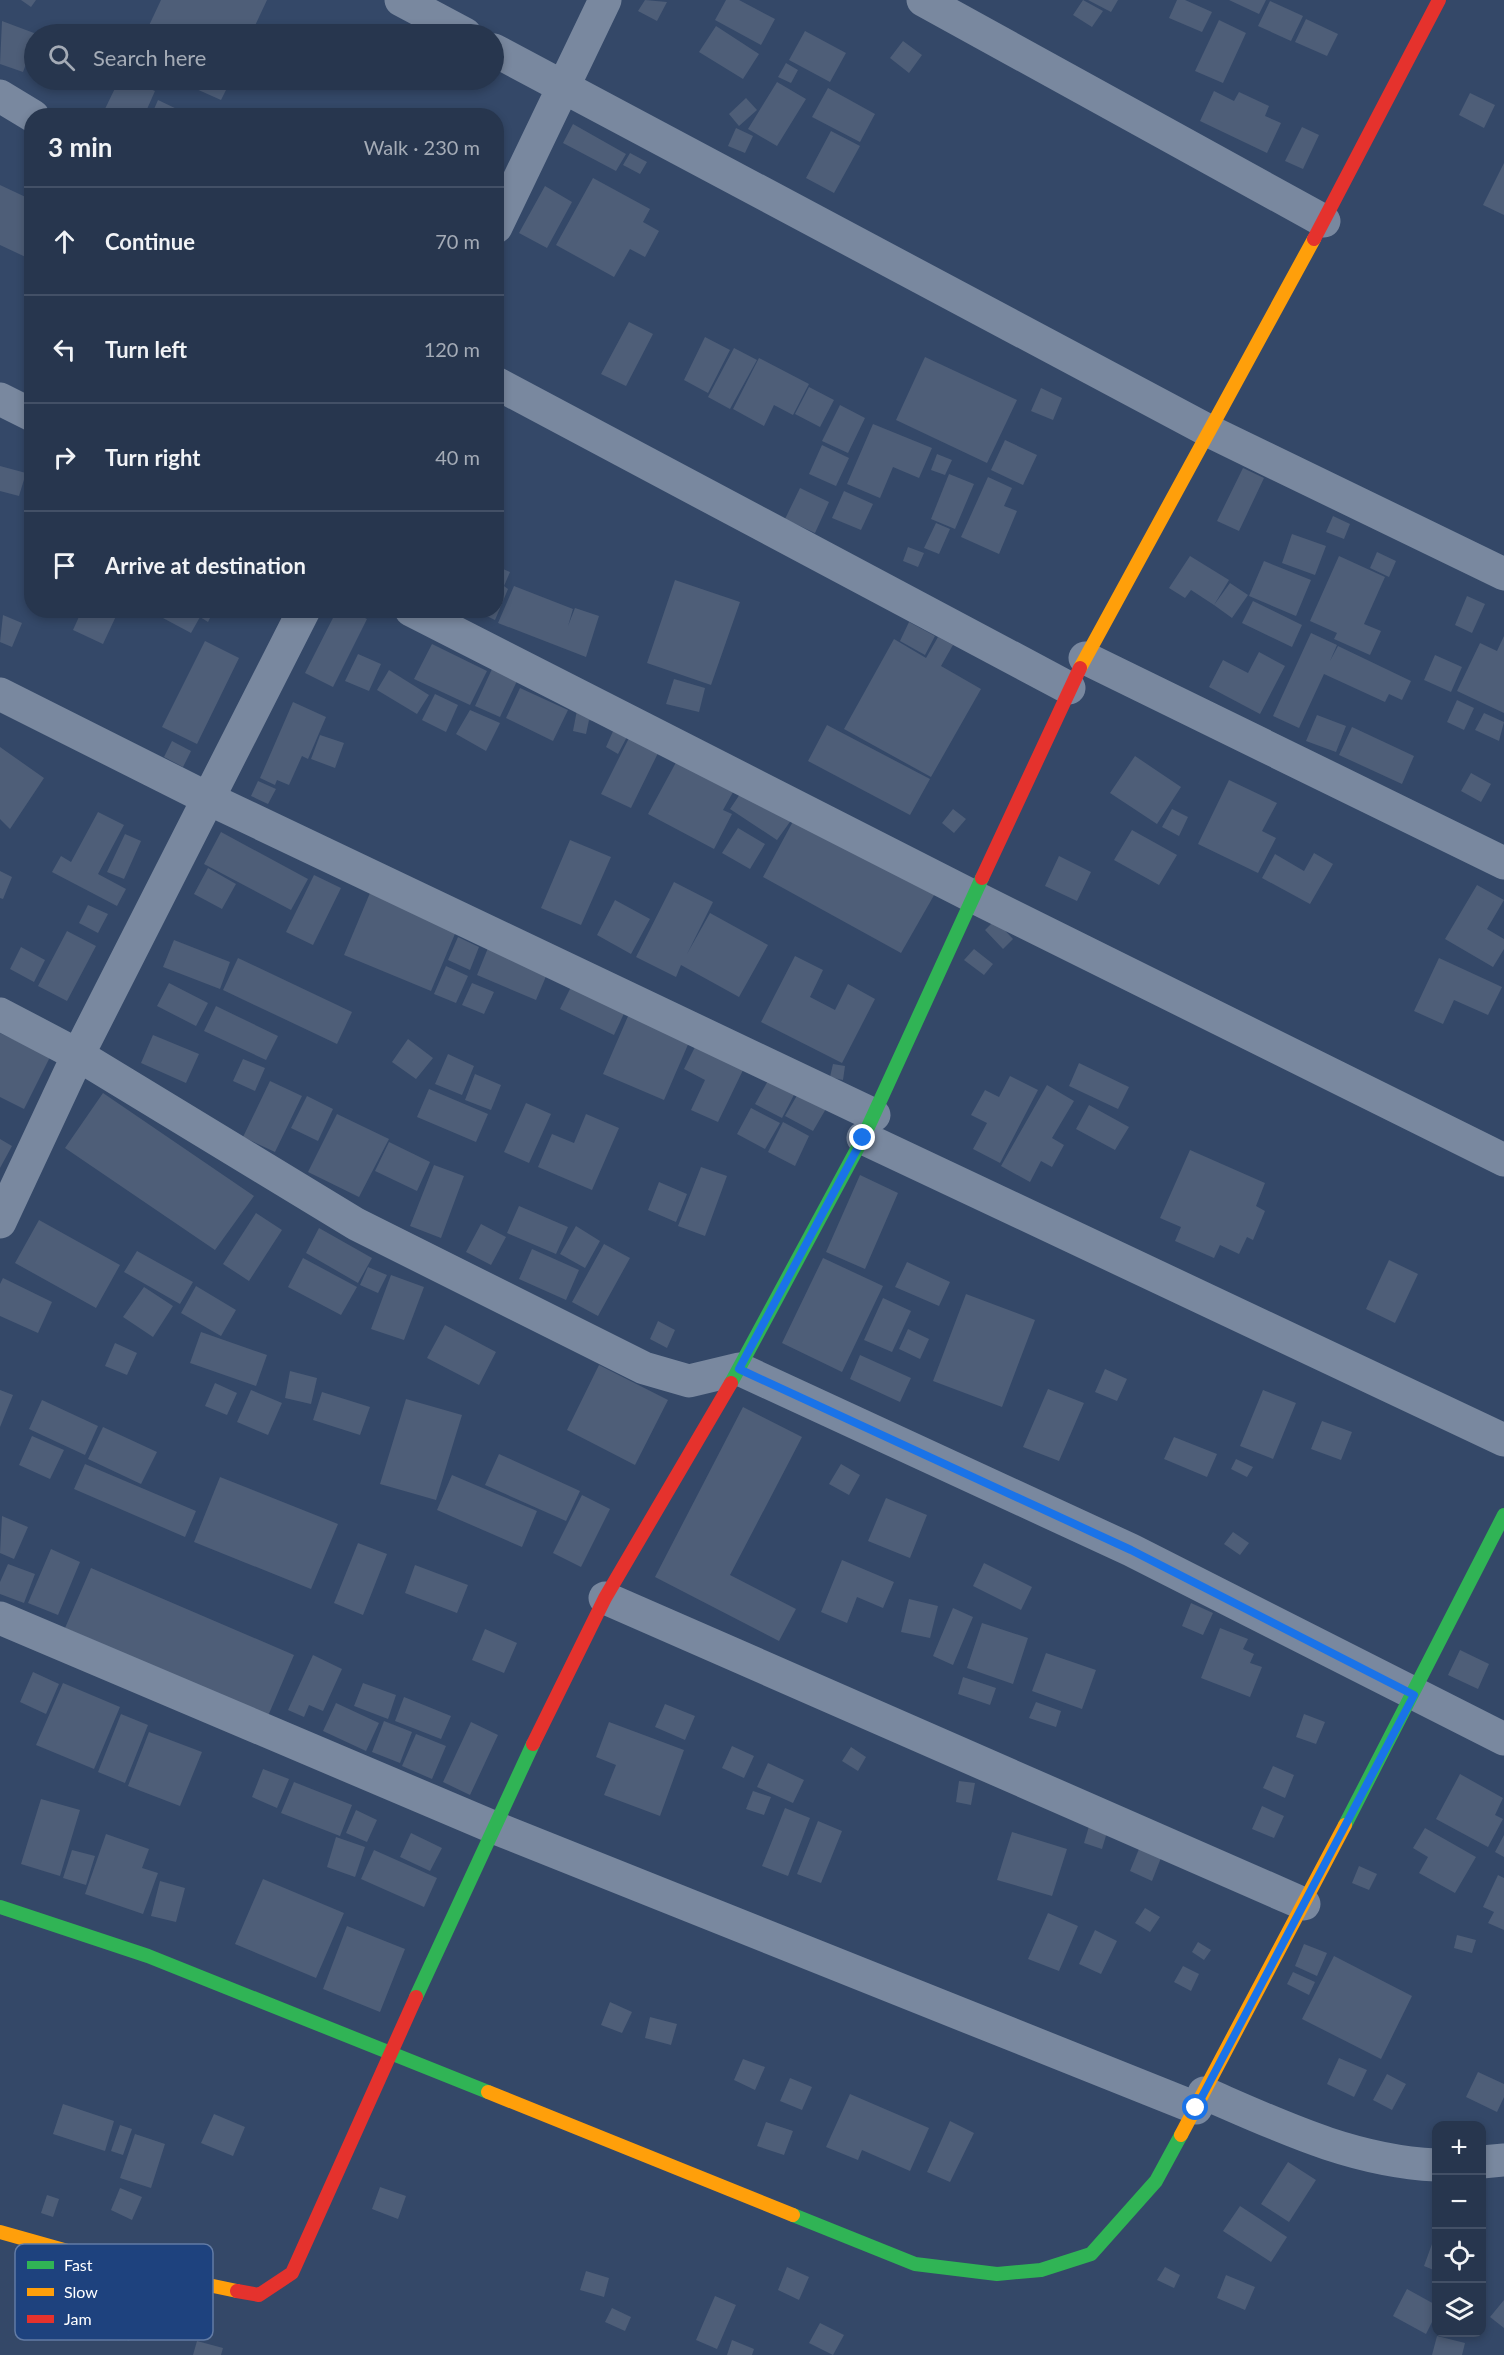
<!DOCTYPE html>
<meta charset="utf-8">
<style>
body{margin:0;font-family:Lato,sans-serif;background:#2f3e55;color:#f1f3f6}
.controls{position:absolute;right:18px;bottom:18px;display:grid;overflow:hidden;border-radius:12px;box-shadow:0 3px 9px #0003}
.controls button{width:54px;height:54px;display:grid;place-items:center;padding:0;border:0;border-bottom:2px solid #435066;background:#27364e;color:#f1f3f6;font:30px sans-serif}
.stop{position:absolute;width:18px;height:18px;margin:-14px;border:4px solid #1a73e8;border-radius:50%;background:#fff}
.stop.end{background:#1a73e8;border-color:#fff;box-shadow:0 2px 6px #0008}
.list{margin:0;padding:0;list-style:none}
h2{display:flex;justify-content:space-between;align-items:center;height:78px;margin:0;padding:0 24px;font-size:26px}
h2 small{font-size:20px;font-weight:400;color:#a4abb6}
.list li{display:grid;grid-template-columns:39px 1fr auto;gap:18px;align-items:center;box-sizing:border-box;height:108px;padding:0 24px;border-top:2px solid #435066}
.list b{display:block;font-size:22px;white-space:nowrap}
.list em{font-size:20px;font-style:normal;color:#a4abb6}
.icon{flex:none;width:33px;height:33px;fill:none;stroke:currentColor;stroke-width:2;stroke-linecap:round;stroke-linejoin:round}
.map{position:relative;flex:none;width:1504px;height:2355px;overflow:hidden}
.search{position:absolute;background:#27364e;box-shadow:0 3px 9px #0003;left:24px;top:24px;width:480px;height:66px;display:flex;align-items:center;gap:15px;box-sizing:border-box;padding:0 21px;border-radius:33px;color:#a4abb6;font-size:22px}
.panel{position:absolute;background:#27364e;box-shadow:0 3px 9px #0003;left:24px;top:108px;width:480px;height:510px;border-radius:24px}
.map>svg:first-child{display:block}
</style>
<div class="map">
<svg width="1504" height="2355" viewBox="0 0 1504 2355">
<rect width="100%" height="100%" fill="#344868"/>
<!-- building -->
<path fill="#4e5e78" d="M21 0H36L31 7Z
M161 0H267L251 34H145Z
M645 0 667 2 657 21 638 11Z
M726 0H739L775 19 761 45 715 20Z
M1083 0 1103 11 1092 27 1073 15Z
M1088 0H1118L1111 12Z
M1177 0H1185L1212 12 1202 32 1169 18Z
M1229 0H1266L1259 14Z
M1270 1 1303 16 1291 41 1258 26Z
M1306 19 1338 34 1327 56 1295 42Z
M1219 20 1246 33 1223 83 1195 71Z
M2 21 34 33V43L23 72 0 64Z
M716 26 759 54 743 79 699 52Z
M805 31 846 53 830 82 789 60Z
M903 41 922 55 909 73 890 58Z
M786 63 798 70 791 83 778 77Z
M119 80H130L155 91 144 116H113L104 111Z
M176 80H231L221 100Z
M777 82 806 99 777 146 748 129Z
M828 88 875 114 860 142 812 117Z
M1214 91 1234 101 1239 92 1269 106 1265 116 1281 123 1267 153 1200 121Z
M1470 93 1495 105 1484 128 1459 115Z
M746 98 757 110 739 126 729 114Z
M158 100 179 110 176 116H151Z
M573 124 626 154 616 171 563 143Z
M1302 127 1319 135 1303 169 1285 161Z
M736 128 753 136 745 153 728 146Z
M831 131 860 146 834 193 806 178Z
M630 153 647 162 640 174 623 165Z
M1504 163V215L1483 205Z
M593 178 650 209 643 222 659 231 645 257 630 249 614 277 556 245Z
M0 185 32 200V260L0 245Z
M545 186 572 202 547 248 519 233Z
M629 322 653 334 626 386 601 374Z
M705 337 730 350 708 393 684 380Z
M734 348 757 360 730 409 708 397Z
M925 357 1017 400 987 463 896 420Z
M759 358 809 384 793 415 774 405 764 426 733 409Z
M809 387 834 400 820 427 795 414Z
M1041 388 1062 398 1053 420 1031 411Z
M840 405 865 418 848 453 822 441Z
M873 424 932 448 919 478 893 467 880 498 847 484Z
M1005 440 1037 455 1023 485 991 470Z
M822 445 849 458 836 486 809 474Z
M937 454 952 460 945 475 931 470Z
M0 466 26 473 19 496 0 491Z
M1243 468 1264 478 1239 531 1217 521Z
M949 474 974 484 955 529 931 519Z
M988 477 1012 488 1004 506 1017 511 999 554 961 537Z
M800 488 829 502 815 533 785 519Z
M844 491 873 504 861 530 832 518Z
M1333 516 1350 524 1344 539 1326 532Z
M936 523 950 529 939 554 924 548Z
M1292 534 1326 546 1315 575 1282 563Z
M908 547 924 553 918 567 903 561Z
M1377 552 1396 561 1389 577 1370 568Z
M1190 556 1229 580 1214 605 1191 590 1185 598 1169 588Z
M1339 556 1385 577 1364 624 1381 631 1370 655 1334 639 1337 633 1310 621Z
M1264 561 1311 580 1296 616 1249 596Z
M496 566 510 572 504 586 508 589 495 620 474 610H496Z
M675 580 740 602 711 685 647 663Z
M1230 583 1248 595 1232 618 1214 605Z
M514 586 573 609 568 626 575 608 599 616 586 657 498 623Z
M1467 596 1485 604 1472 633 1455 625Z
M1253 601 1302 625 1292 647 1242 623Z
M82 610H110L117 614 103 644 73 630Z
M148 610H214L208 622 200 617 191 633Z
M337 610H349L367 619 333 687 305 673Z
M3 615 22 623 12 647 0 642Z
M909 622 935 636 925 655 900 641Z
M1311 633 1337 645 1330 661 1338 646 1411 681 1402 700 1389 694 1385 702 1324 674 1299 728 1273 716Z
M1504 636V713L1457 691 1480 643 1497 651Z
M938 637 953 645 941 666 981 689 931 777 844 729 894 639 926 658Z
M205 641 239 658 197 744 162 727Z
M432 644 487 671 470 705 414 679Z
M1259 652 1285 666 1260 714 1209 687 1223 660 1248 673Z
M358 654 381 664 369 691 345 681Z
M1435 655 1462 667 1451 692 1424 680Z
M492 669 517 681 500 717 475 706Z
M389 670 429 695 417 714 377 690Z
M674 679 705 688 699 712 666 704Z
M520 688 568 710 553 741 506 718Z
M435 694 458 705 446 732 422 720Z
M1457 700 1474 708 1464 730 1447 722Z
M293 702 326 717 308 759 302 756 289 785 277 780 275 785 260 778Z
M470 710 500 723 486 751 456 734Z
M577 710 598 722 589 720 586 734 573 731Z
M1484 713 1504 722 1499 741 1475 730Z
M1317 715 1346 726 1336 752 1306 741Z
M827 725 930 779 910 815 808 761Z
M1352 727 1414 756 1402 784 1339 755Z
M614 729 628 735 618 754 606 747Z
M631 734 660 749 631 808 601 794Z
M320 735 344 743 335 768 311 759Z
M172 741 191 751 183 767 164 757Z
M0 747 44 778 10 829 0 819Z
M680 755 737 785 723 810 732 814 714 849 648 814Z
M1135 756 1181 787 1157 824 1110 793Z
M1471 773 1491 784 1481 802 1461 791Z
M1229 780 1277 803 1262 831 1276 838 1258 873 1198 844Z
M258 781 276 789 268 804 251 796Z
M744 788 792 819 777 840 730 809Z
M953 809 966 819 954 833 942 823Z
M1172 809 1188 817 1179 836 1162 827Z
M98 812 124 825 98 874 126 889 117 906 52 872 61 856 71 862Z
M797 814 937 890 901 953 763 877Z
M738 828 765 844 750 869 722 853Z
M1132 830 1177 855 1159 885 1114 860Z
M221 832 308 879 291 910 204 864Z
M125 834 141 841 124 879 107 872Z
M570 840 611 857 581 925 541 908Z
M1314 853 1333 864 1310 904 1262 878 1275 854 1304 871Z
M1059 856 1091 872 1077 901 1045 886Z
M208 868 236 884 222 909 194 894Z
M0 871 12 877 3 899 0 898Z
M314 875 341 888 313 945 286 932Z
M674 882 713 902 687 954 710 913 768 945 739 997 681 965 676 977 636 957Z
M1477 885 1504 900 1487 929 1504 939V949L1493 967 1445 939Z
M370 893 457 929 431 991 344 955Z
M615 900 650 919 631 954 597 935Z
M88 905 108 914 98 933 79 923Z
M995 920 1013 939 1003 949 985 930Z
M67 931 96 946 67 1001 38 986Z
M458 937 479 947 470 970 448 960Z
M174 940 230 962 220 989 163 967Z
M21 947 45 960 34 982 10 969Z
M488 948 547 974 536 1000 477 975Z
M974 949 993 964 984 975 964 960Z
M795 956 823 970 810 997 835 1010 848 984 875 999 842 1063 761 1022Z
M238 958 352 1012 337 1044 223 990Z
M1439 958 1502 987 1488 1015 1454 1000 1443 1024 1414 1011Z
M446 966 468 976 456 1003 434 994Z
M574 981 627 1007 614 1035 560 1009Z
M169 983 208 1003 196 1026 157 1006Z
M472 983 494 992 484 1014 462 1005Z
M216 1006 278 1036 266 1060 204 1031Z
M632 1007 693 1033 664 1100 603 1074Z
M0 1033 50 1057 24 1109 0 1097Z
M153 1035 199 1054 186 1083 141 1063Z
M408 1039 433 1058 416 1079 392 1062Z
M697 1043 745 1066 718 1122 691 1110 705 1080 684 1069Z
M448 1054 474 1066 462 1095 435 1084Z
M243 1059 265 1068 255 1091 233 1081Z
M1079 1063 1129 1087 1118 1109 1069 1086Z
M833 1064 845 1066 843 1080 830 1077Z
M475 1074 501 1085 491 1110 465 1100Z
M1010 1076 1038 1090 1000 1163 973 1149 987 1123 971 1115 985 1090 999 1097Z
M770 1077 796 1091 782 1118 755 1104Z
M270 1081 302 1096 275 1152 243 1137Z
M1047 1085 1074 1101 1052 1138 1064 1145 1052 1167 1041 1161 1030 1182 1001 1166Z
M429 1089 488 1114 476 1142 417 1117Z
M799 1092 827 1107 813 1131 785 1116Z
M103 1093 254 1196 215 1250 65 1148Z
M307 1096 333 1109 318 1141 291 1128Z
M526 1103 551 1114 529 1163 504 1152Z
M1089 1105 1129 1127 1115 1150 1076 1129Z
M751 1108 780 1123 765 1149 737 1134Z
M337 1114 389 1139 359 1197 308 1172Z
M586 1114 619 1128 592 1190 538 1167 552 1134 574 1143Z
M783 1122 809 1136 795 1166 768 1152Z
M0 1139 12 1146 0 1168Z
M389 1142 430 1162 417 1191 375 1171Z
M1190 1150 1265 1183 1256 1206 1265 1211 1253 1240 1247 1237 1239 1254 1220 1245 1214 1258 1175 1241 1181 1227 1160 1218Z
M434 1165 464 1176 441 1238 410 1226Z
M701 1167 727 1176 705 1236 678 1226Z
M860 1175 898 1193 865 1269 826 1252Z
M659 1182 687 1194 676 1222 648 1210Z
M519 1206 568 1227 556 1254 507 1233Z
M256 1213 282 1230 249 1281 223 1264Z
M39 1220 120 1265 96 1308 15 1263Z
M481 1224 506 1237 491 1265 466 1252Z
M576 1226 600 1241 585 1268 560 1254Z
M319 1228 372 1258 358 1283 306 1253Z
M604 1244 630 1258 598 1316 572 1302Z
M532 1249 579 1270 566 1300 519 1279Z
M137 1251 193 1282 180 1304 124 1272Z
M303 1258 357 1287 341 1315 288 1287Z
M823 1258 883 1286 842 1372 782 1343Z
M1389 1260 1418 1274 1395 1323 1366 1309Z
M907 1262 950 1282 939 1306 895 1287Z
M368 1267 387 1275 378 1293 360 1285Z
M391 1275 424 1287 404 1340 371 1329Z
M3 1278 52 1302 38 1333 0 1316V1284Z
M196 1286 236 1310 221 1336 181 1313Z
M144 1287 173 1306 153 1337 123 1317Z
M966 1294 1035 1320 1002 1407 933 1381Z
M883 1298 911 1311 892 1352 864 1340Z
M658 1321 675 1330 667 1348 650 1339Z
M445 1325 496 1352 479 1385 427 1358Z
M908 1329 929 1339 920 1359 899 1349Z
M201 1332 267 1355 256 1386 190 1363Z
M115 1343 137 1353 127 1375 105 1366Z
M860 1355 911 1378 900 1402 850 1379Z
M599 1365 668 1400 635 1465 567 1430Z
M1105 1369 1127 1379 1117 1401 1095 1392Z
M290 1371 317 1378 311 1404 285 1398Z
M215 1383 237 1393 227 1415 205 1406Z
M1048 1389 1084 1403 1059 1461 1023 1447Z
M0 1390 13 1395 0 1427Z
M251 1390 282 1403 268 1435 237 1422Z
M1263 1390 1296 1403 1273 1459 1240 1446Z
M322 1392 370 1407 360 1435 313 1420Z
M406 1399 462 1415 436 1500 380 1484Z
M42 1400 98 1426 85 1455 29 1429Z
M743 1407 802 1437 730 1575 796 1609 779 1641 655 1577Z
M1322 1421 1352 1432 1341 1460 1311 1449Z
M103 1427 157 1452 141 1484 88 1459Z
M32 1436 64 1450 50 1479 19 1465Z
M1174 1437 1217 1454 1207 1477 1164 1459Z
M499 1454 580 1491 566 1521 485 1485Z
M1236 1459 1253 1467 1247 1477 1231 1469Z
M85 1464 196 1511 185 1537 74 1489Z
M841 1464 860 1475 849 1495 829 1484Z
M452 1475 537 1511 522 1547 437 1510Z
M220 1477 338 1524 311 1589 194 1542Z
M582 1495 610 1509 581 1567 553 1553Z
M886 1498 927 1515 910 1558 868 1541Z
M2 1516 28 1527 14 1559 0 1553Z
M1233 1532 1249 1543 1240 1555 1224 1544Z
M358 1543 387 1554 363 1615 334 1603Z
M51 1549 80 1562 58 1615 28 1603Z
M842 1560 894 1582 883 1608 857 1597 847 1623 821 1612Z
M984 1563 1032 1587 1021 1610 973 1586Z
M8 1564 35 1574 24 1603 0 1594V1582Z
M415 1565 468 1585 457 1613 405 1593Z
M91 1568 294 1655 268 1716 65 1628Z
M909 1599 938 1606 930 1638 901 1632Z
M1191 1603 1213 1613 1203 1635 1182 1626Z
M953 1608 973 1617 953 1665 933 1656Z
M982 1623 1028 1638 1013 1684 967 1668Z
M1220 1628 1248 1639 1243 1649 1254 1654 1250 1663 1262 1667 1250 1697 1201 1678Z
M485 1629 517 1643 504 1673 472 1660Z
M1460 1650 1489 1664 1478 1689 1448 1675Z
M1046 1653 1096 1670 1082 1709 1032 1691Z
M313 1655 342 1669 323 1711 309 1705 304 1717 288 1710Z
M33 1672 59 1684 46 1714 20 1702Z
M963 1677 996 1688 990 1705 958 1694Z
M63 1683 120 1707 94 1769 36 1745Z
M363 1683 396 1695 388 1719 354 1706Z
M404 1697 451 1716 441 1739 395 1721Z
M1036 1702 1061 1711 1056 1727 1029 1718Z
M336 1703 379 1723 366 1751 323 1731Z
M665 1704 695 1716 685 1740 655 1727Z
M121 1714 148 1725 125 1783 98 1772Z
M1304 1714 1325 1722 1316 1744 1296 1737Z
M384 1721 412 1732 400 1763 372 1752Z
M471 1722 498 1735 470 1795 443 1782Z
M609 1722 684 1750 660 1816 604 1795 616 1765 596 1757Z
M149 1732 202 1752 180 1806 128 1786Z
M416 1734 446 1746 432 1779 402 1766Z
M732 1746 754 1756 744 1778 722 1768Z
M851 1747 866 1757 858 1771 842 1761Z
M768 1763 804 1780 793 1803 757 1787Z
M1273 1766 1294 1775 1285 1798 1263 1788Z
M263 1769 289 1779 277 1808 252 1797Z
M1460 1774 1503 1798 1495 1815 1503 1819 1488 1847 1436 1819Z
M959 1781 975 1783 971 1805 956 1802Z
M294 1782 352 1805 340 1836 281 1813Z
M753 1791 771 1797 764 1815 746 1809Z
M41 1799 80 1810 60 1876 21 1864Z
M1262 1806 1284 1816 1274 1838 1252 1829Z
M785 1808 810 1818 788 1876 762 1866Z
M356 1810 377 1820 367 1842 346 1833Z
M818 1821 842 1831 821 1883 797 1874Z
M1090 1823 1108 1829 1102 1849 1084 1843Z
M1425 1828 1476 1857 1455 1893 1419 1873 1428 1857 1413 1848Z
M1012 1832 1067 1849 1052 1896 997 1880Z
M411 1833 442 1848 430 1871 400 1857Z
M106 1834 149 1849 142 1868 158 1873 143 1914 85 1894Z
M1504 1835V1857L1495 1852Z
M336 1837 365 1847 355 1877 327 1867Z
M1139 1849 1161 1858 1152 1881 1130 1871Z
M72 1850 95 1856 86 1885 63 1878Z
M374 1850 437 1878 424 1907 361 1879Z
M1359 1866 1377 1874 1369 1890 1352 1883Z
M1498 1875 1504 1878V1930L1488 1923 1494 1912 1483 1907Z
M263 1879 344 1913 316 1978 235 1944Z
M160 1881 185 1888 176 1922 151 1916Z
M1145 1908 1160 1917 1150 1932 1135 1923Z
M1048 1913 1078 1926 1059 1971 1028 1959Z
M347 1926 405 1949 380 2012 323 1989Z
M1095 1930 1117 1941 1101 1974 1079 1964Z
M1457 1935 1476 1940 1472 1953 1454 1948Z
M1198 1942 1211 1950 1204 1960 1192 1952Z
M1304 1944 1327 1953 1317 1976 1295 1966Z
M1334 1956 1412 1996 1381 2059 1302 2019Z
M1183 1966 1199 1974 1191 1991 1174 1982Z
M1293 1972 1315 1982 1309 1995 1287 1984Z
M610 2002 632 2012 622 2033 601 2025Z
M650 2017 677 2024 671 2045 645 2038Z
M1339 2058 1367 2070 1354 2097 1327 2084Z
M743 2059 765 2067 755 2090 734 2080Z
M1478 2072 1504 2084V2097L1497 2112 1466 2097Z
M1387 2074 1406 2084 1392 2110 1373 2100Z
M790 2078 812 2087 802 2110 780 2101Z
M850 2094 929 2128 910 2171 862 2150 858 2160 826 2147Z
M63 2104 114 2121 105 2151 53 2134Z
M214 2114 245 2127 233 2156 201 2143Z
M950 2121 974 2133 950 2182 927 2172Z
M766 2122 793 2131 784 2155 757 2146Z
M120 2125 132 2129 123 2155 111 2151Z
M135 2134 165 2144 151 2188 120 2178Z
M1288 2162 1316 2180 1289 2222 1261 2204Z
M380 2187 406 2196 398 2219 372 2209Z
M120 2188 142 2197 132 2220 111 2210Z
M47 2195 59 2199 53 2217 41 2213Z
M1240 2206 1287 2237 1271 2262 1223 2231Z
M1436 2233V2271L1424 2266Z
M787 2267 809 2277 799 2300 778 2290Z
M1165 2267 1180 2275 1174 2288 1157 2280Z
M586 2271 609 2278 604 2297 580 2290Z
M1226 2275 1255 2287 1245 2310 1217 2298Z
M1407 2289 1436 2305V2314L1426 2334 1393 2316Z
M715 2296 736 2305 717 2349 696 2340Z
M1504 2300V2328L1490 2317Z
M612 2308 631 2317 625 2331 605 2322Z
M117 2309 139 2318 129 2341 107 2331Z
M820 2323 844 2335 833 2355 809 2343Z
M1437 2336 1465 2343 1462 2355H1432Z
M732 2340 754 2349 752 2355H727Z
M197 2341 223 2348 221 2355H193Z"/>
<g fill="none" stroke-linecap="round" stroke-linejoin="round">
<!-- street -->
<path stroke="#79889f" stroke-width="33" d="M401 0 465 34
M923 0 1324 221
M494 50 1209 431 1504 574
M0 96 33 116
M496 227 605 0
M496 383 1069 688
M0 399 32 415
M411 610 972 896 1504 1160
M1085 658 1504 863
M0 694 209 799 874 1115
M0 1014 78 1055 356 1224 644 1368 689 1381 739 1369 1131 1550 1504 1739
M863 1138 1504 1440
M0 1222 78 1055 304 610
M605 1598 1304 1904
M0 1618 493 1827 1196 2108
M1204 2093C1280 2126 1352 2161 1436 2165
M1482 2162 1504 2160"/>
<!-- fast -->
<path stroke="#30b455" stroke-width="14" d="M731 1383 863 1138 982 878
M1345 1825 1504 1515
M0 1907 148 1956 488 2092
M416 1997 533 1744
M793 2215 915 2264 997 2274 1041 2270 1091 2254 1156 2181 1181 2135"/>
<!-- slow -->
<path stroke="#ff9f0a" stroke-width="14" d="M1080 668 1314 239
M488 2092 793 2215
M1181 2135 1345 1825
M0 2232 128 2268 237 2291"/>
<!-- jam -->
<path stroke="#e5322d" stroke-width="14" d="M1314 239 1439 0
M982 878 1080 668
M533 1744 605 1598 731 1383
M237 2291 259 2295 292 2273 416 1997"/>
</g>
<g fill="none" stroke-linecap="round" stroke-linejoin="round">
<!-- route -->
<path stroke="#1a73e8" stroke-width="8" d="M863 1138 739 1369 1131 1550 1414 1695 1196 2108"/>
</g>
<!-- legend -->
<rect x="15" y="2244" width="198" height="96" rx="9" fill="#1e427e" stroke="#627ba5" stroke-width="1.5"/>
<rect x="27" y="2261" width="27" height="8" fill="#30b455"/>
<rect x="27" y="2288" width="27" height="8" fill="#ff9f0a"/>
<rect x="27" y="2315" width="27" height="8" fill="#e5322d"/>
<g font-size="16" fill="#fff">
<text x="64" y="2271">Fast</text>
<text x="64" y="2298">Slow</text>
<text x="64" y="2325">Jam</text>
</g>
</svg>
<div class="controls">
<button>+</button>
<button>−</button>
<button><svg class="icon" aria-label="locate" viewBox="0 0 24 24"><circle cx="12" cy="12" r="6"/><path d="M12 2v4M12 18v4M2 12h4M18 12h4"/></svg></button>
<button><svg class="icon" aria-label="layers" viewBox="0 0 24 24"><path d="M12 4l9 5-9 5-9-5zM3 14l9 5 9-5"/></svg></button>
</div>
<div class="stop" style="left:1196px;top:2108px"></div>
<div class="stop end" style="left:863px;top:1138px"></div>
<div class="search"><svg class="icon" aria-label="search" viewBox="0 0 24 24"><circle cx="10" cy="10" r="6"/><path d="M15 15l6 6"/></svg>Search here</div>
<section class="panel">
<h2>3 min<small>Walk · 230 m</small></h2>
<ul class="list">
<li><svg class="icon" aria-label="ahead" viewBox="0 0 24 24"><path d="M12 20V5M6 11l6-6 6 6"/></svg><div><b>Continue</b></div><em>70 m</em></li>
<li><svg class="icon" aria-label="left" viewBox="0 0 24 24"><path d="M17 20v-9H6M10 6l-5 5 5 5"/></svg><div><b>Turn left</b></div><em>120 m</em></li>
<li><svg class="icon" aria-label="right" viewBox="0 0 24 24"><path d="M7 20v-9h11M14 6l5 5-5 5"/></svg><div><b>Turn right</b></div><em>40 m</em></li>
<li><svg class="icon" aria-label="arrive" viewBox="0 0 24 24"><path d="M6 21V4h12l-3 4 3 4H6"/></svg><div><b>Arrive at destination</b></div></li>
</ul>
</section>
</div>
